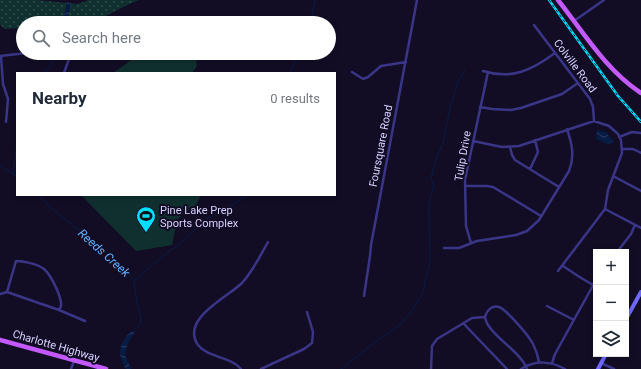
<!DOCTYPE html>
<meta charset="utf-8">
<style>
body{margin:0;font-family:Roboto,sans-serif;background:#f6f6f7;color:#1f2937}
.controls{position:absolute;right:12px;bottom:12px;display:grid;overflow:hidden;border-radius:0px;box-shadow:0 2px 6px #0003}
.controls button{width:36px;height:36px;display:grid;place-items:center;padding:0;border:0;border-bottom:1px solid #e0e1e3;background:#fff;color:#1f2937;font:20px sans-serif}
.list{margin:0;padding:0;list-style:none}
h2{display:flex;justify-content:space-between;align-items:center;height:52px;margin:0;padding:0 16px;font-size:17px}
h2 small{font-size:13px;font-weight:400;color:#747a83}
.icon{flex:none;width:22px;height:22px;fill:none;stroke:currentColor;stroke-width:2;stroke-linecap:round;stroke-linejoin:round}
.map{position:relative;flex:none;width:641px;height:369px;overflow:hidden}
.search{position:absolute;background:#fff;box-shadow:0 2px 6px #0003;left:16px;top:16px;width:320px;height:44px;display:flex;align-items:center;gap:10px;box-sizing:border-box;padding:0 14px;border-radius:22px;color:#747a83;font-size:15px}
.panel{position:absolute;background:#fff;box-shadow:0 2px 6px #0003;left:16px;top:72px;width:320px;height:124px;border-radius:0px}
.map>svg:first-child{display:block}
</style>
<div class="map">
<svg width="641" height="369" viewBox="0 0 641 369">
<defs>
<pattern id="grass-dots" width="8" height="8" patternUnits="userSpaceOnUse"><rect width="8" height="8" fill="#10302f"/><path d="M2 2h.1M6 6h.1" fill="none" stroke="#324d4e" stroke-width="1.8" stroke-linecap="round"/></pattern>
<pattern id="water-waves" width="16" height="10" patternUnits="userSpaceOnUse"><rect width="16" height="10" fill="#071c45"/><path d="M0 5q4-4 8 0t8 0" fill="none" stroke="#2a3c61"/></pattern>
</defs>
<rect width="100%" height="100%" fill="#120d25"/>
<!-- grass -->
<path fill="url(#grass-dots)" d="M0 0H37L77 4 89 0H139L129 4 92 23H23V28L4 29 0 24Z"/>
<!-- pitch -->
<path fill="#10302f" d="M141 53H195L197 66 192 73H113Z
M81 195H200V197L196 206 184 213 177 220 172 245 136 251Z"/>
<!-- water -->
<path fill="url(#water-waves)" d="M67 2 71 3 67 21V23H62Z
M597 130 606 132 614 142 608 144 596 139Z
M132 331H134L135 332 127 345 125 355 131 369H126C117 355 118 343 132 331Z"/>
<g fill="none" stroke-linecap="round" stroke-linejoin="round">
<!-- stream -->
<path stroke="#071c45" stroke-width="1" d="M311 23 315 0
M44 73C51 67 54 62 56 53
M289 73 301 53
M0 166 17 176
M13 175 16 152 17 123
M38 195 56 212 107 253 131 276 134 281 136 297 141 318 140 324 135 331
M135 280 169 251 177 246 190 235 201 222 249 195
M341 369 370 346 401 324 412 311 423 292 430 261 429 212V203L434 185 431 178 436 159 443 143 450 108 458 82 465 70"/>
<!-- street -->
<path stroke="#3a3587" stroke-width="2.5" d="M574 21 604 0
M534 25 590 99 593 107 594 121
M0 56 26 53
M1 56 3 84 8 99 6 122
M483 71C512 80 532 70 555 53
M352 72 363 79 368 77 381 66 406 62
M64 73 69 59V53
M480 107 492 109 511 110 521 108 562 94 578 83
M619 137 632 132 641 133
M473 141 502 147 519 146 594 121 609 126 618 134 621 140 622 153 608 190 605 209 558 271
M510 147 512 155 515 160 559 187
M622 149H633L641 153
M530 169 538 152 535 140
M613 176 641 191
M465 186H487L493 187 541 216
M605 209 641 228
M471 243 466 226 465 180 488 72
M444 248H459L477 241 516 235 527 231 539 220 569 171C575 156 572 144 567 129
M617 252 631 234 635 225
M563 266 578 276 593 285
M0 294 7 292 59 310 61 306C62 297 51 275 44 269 38 264 23 261 16 261L7 292
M364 296 370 256 371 245 417 0
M547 306 574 320
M59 310 85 321
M463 323 507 369
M552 363 555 354 596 280
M601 363 614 369
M71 369 74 361
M241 369C230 356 208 358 198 345 180 319 228 297 242 283 253 271 260 256 268 242
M261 369 304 349 312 343 313 332 307 312
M431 369 432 346 437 339 472 318 485 317
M521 369C535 360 551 361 565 369
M527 369C521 351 487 334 485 317 487 310 492 305 499 307 507 310 529 336 533 344 536 350 538 356 539 362"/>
<!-- secondary -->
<path stroke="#6f69ff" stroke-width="4" d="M626 319 641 292
M598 369 606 354"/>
<!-- primary -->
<path stroke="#c459ff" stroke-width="4.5" d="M558 0C584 33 606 70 641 93
M0 340 106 369"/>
<!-- rail casing -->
<g stroke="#00defd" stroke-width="2.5">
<path id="rail" d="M549 0 618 96 641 122"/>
</g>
<!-- rail -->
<use href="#rail" stroke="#120d25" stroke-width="1" stroke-dasharray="3" stroke-linecap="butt"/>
</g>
<!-- icons -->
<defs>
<g id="stadium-pin" transform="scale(1)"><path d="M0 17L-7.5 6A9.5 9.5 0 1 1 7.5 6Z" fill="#00defd" stroke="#120d25"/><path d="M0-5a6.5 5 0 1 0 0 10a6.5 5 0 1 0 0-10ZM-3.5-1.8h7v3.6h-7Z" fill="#111"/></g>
</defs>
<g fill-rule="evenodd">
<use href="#stadium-pin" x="146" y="216"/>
</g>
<g text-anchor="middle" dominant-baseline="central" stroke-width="4" stroke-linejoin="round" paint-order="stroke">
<!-- street labels -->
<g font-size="11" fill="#d8d2ff" stroke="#120d25">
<text transform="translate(575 66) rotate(53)">Colville Road</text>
<text transform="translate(381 146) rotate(-79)">Foursquare Road</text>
<text transform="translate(463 156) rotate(-80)">Tulip Drive</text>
<text transform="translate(56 346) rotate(16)">Charlotte Highway</text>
</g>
<!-- poi labels -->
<g font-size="11" fill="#d8d2ff" stroke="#120d25" text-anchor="start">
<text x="160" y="210">Pine Lake Prep<tspan x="160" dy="13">Sports Complex</tspan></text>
</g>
<!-- water labels -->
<g font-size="12" font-style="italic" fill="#60b2ff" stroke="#120d25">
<text transform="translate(104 253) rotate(42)">Reeds Creek</text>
</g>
</g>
</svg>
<div class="controls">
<button>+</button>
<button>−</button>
<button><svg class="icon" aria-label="layers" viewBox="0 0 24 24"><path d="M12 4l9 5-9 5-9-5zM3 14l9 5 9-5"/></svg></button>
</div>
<div class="search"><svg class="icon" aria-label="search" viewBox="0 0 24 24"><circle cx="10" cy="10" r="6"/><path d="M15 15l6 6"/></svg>Search here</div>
<section class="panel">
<h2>Nearby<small>0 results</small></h2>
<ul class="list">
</ul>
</section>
</div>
